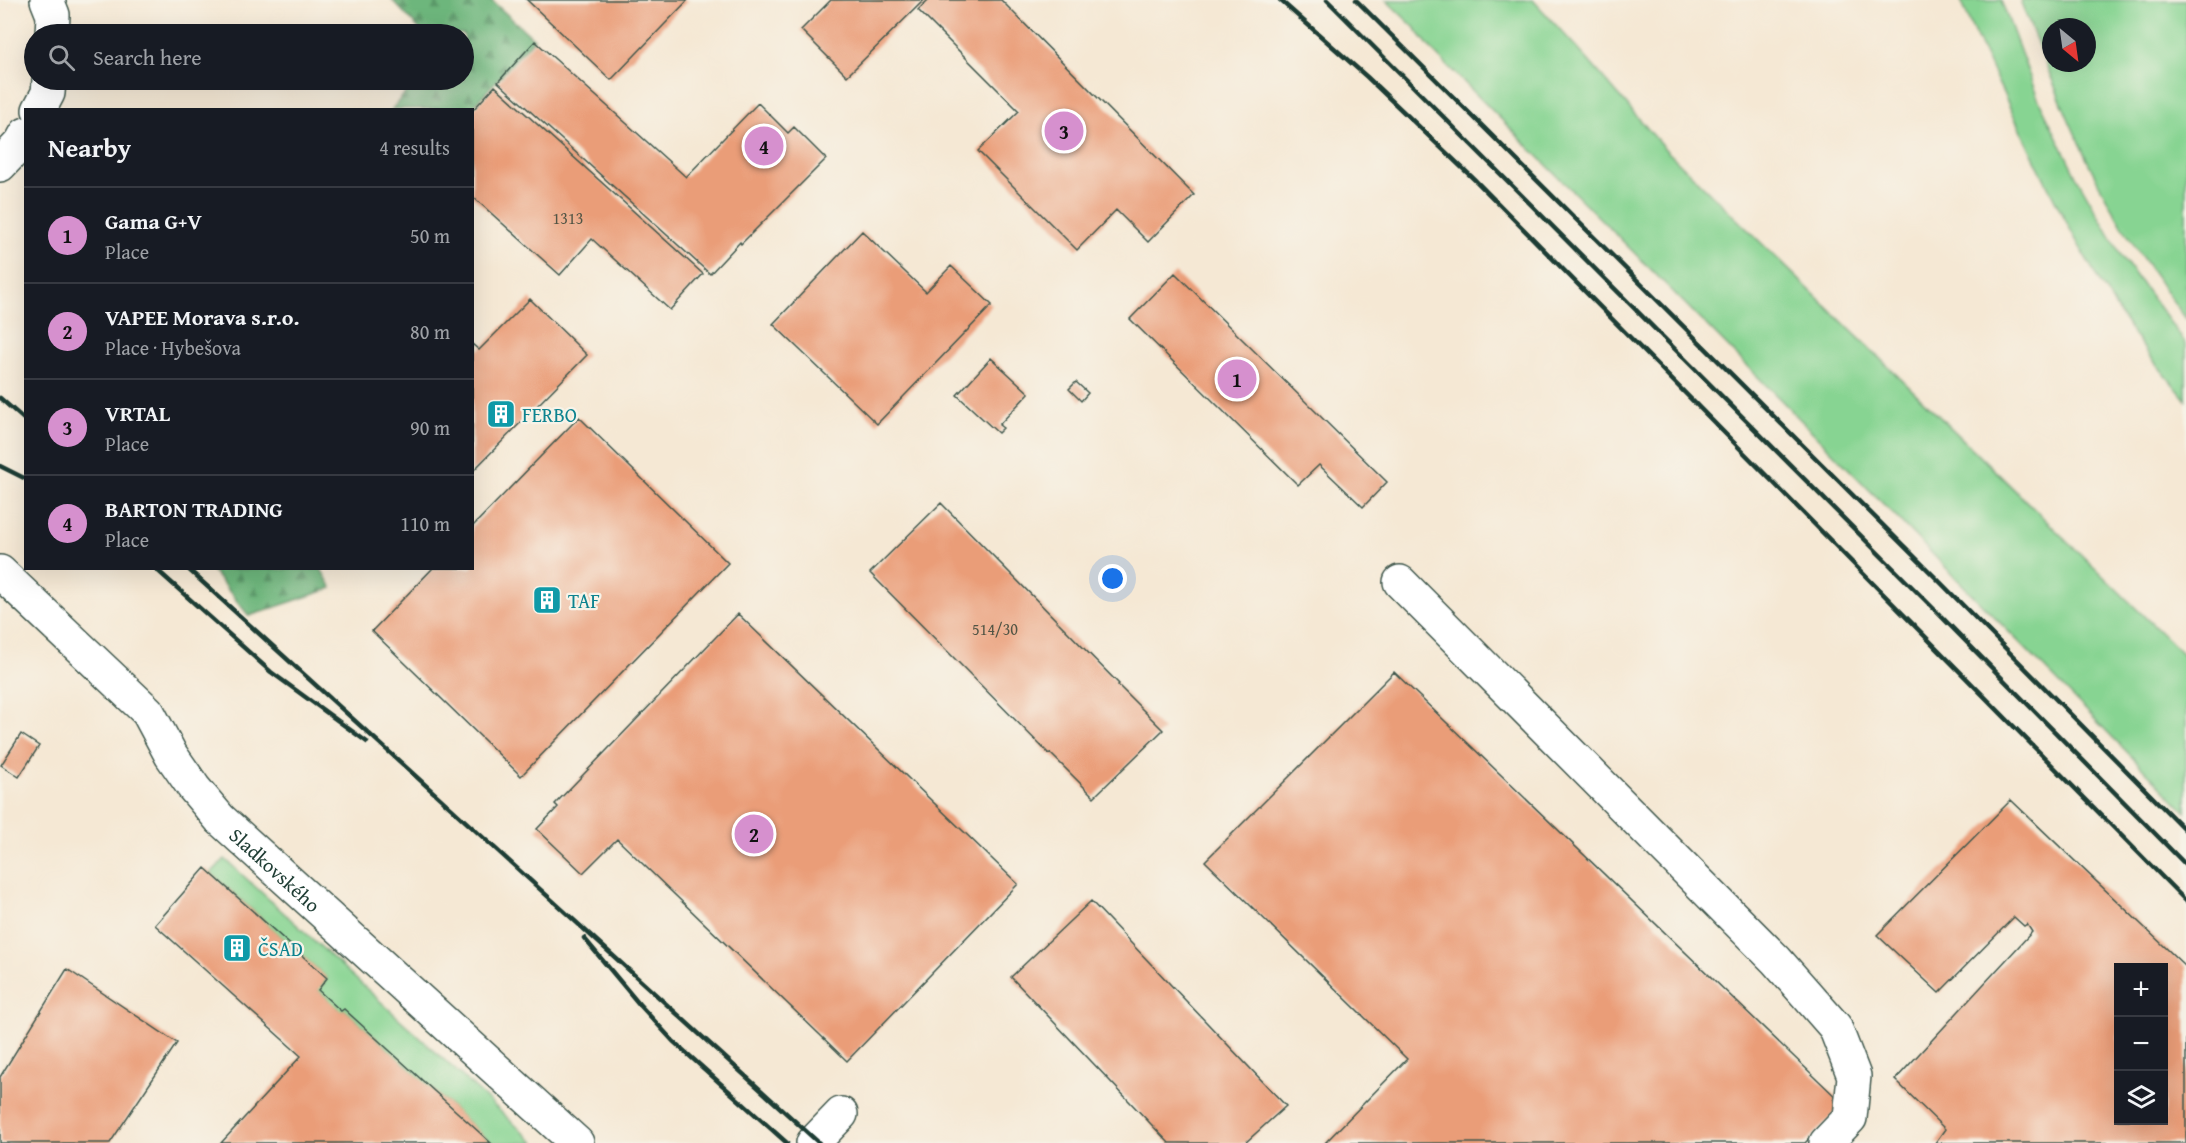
<!DOCTYPE html>
<meta charset="utf-8">
<style>
body{margin:0;font-family:"Gentium Book Plus",serif;background:#242831;color:#f1f3f6}
.controls{position:absolute;right:18px;bottom:18px;display:grid;overflow:hidden;border-radius:0px;box-shadow:0 6px 24px #0002}
.controls button{width:54px;height:54px;display:grid;place-items:center;padding:0;border:0;border-bottom:2px solid #363941;background:#171b24;color:#f1f3f6;font:30px sans-serif}
.compass{position:absolute;left:2042px;top:18px;width:54px;height:54px;border-radius:50%;background:#171b24;box-shadow:0 6px 24px #0002;rotate:151deg}
.you{position:absolute;left:1113px;top:579px;width:21px;height:21px;margin:-15px;border:4px solid #fff;border-radius:50%;background:#1a73e8;box-shadow:0 0 0 9px #1a73e833}
.badge{display:grid;place-items:center;width:39px;height:39px;border-radius:50%;background:#d690ce;color:#111;font-size:20px;font-weight:700}
.pin{position:absolute;translate:-50% -50%;border:3px solid #fff;box-shadow:0 2px 6px #0006}
.list{margin:0;padding:0;list-style:none}
h2{display:flex;justify-content:space-between;align-items:center;height:78px;margin:0;padding:0 24px;font-size:26px}
h2 small{font-size:20px;font-weight:400;color:#9ea1a6}
.list li{display:grid;grid-template-columns:39px 1fr auto;gap:18px;align-items:center;box-sizing:border-box;height:96px;padding:0 24px;border-top:2px solid #363941}
.list b{display:block;font-size:22px;white-space:nowrap}
.list p{margin:0;font-size:20px;white-space:nowrap;color:#9ea1a6}
.list em{font-size:20px;font-style:normal;color:#9ea1a6}
.icon{flex:none;width:33px;height:33px;fill:none;stroke:currentColor;stroke-width:2;stroke-linecap:round;stroke-linejoin:round}
.map{position:relative;flex:none;width:2186px;height:1143px;overflow:hidden}
.search{position:absolute;background:#171b24;box-shadow:0 6px 24px #0002;left:24px;top:24px;width:450px;height:66px;display:flex;align-items:center;gap:15px;box-sizing:border-box;padding:0 21px;border-radius:33px;color:#9ea1a6;font-size:22px}
.panel{position:absolute;background:#171b24;box-shadow:0 6px 24px #0002;left:24px;top:108px;width:450px;height:462px;border-radius:0px}
.map>svg:first-child{display:block}
</style>
<div class="map">
<svg width="2186" height="1143" viewBox="0 0 2186 1143">
<defs>
<pattern id="forest-firs" width="22" height="20" patternUnits="userSpaceOnUse" patternTransform="scale(1.5)"><rect width="22" height="20" fill="#6db67c"/><path d="M5 1l3.5 6h-7zM16 11l3.5 6h-7z" fill="#599566"/></pattern>
</defs>
<rect width="100%" height="100%" fill="#f7f3e8"/>
<filter id="ink" filterUnits="userSpaceOnUse"><feTurbulence type="fractalNoise" baseFrequency=".0167" numOctaves="2"/><feDisplacementMap in="SourceGraphic" scale="12" xChannelSelector="R" yChannelSelector="G"/><feConvolveMatrix kernelMatrix="1 2 1 2 8 2 1 2 1" color-interpolation-filters="sRGB"/></filter>
<filter id="wash" filterUnits="userSpaceOnUse"><feTurbulence type="fractalNoise" baseFrequency=".008" numOctaves="4" result="noise"/><feDisplacementMap in="SourceGraphic" scale="24" xChannelSelector="R" yChannelSelector="G"/><feGaussianBlur stdDeviation="1.35" result="paint"/><feColorMatrix in="noise" values="0 0 0 0 0 0 0 0 0 0 0 0 0 0 0 0 0 1.4 0 .05"/><feComposite in="paint" operator="in"/></filter>
<g filter="url(#wash)">
<rect width="100%" height="100%" fill="#f5e8d4"/>
<!-- green -->
<path fill="#87d492" stroke="#538863" stroke-width="1.5" fill-rule="evenodd" d="M1386 0H1533L1588 60 1666 150 2186 657V812L1781 400 1432 50 1414 27Z
M1961 0H2001L2037 96 2076 176 2122 257 2186 344V400C2166 375 2144 351 2127 325 2065 232 2020 127 1972 28Z
M2020 0H2186V319C2159 282 2132 245 2110 205 2074 139 2048 69 2020 0ZM2051 27H2087V63H2051Z
M225 859 535 1143H491L344 1009 341 1011 318 990 327 978 211 873Z"/>
<!-- forest -->
<path fill="url(#forest-firs)" stroke="#467a58" stroke-width="1.5" d="M392 0H491L534 39 471 109H392L416 80H464V34H424Z
M211 569H321L332 588 249 616Z"/>
<g id="blocks">
<!-- building -->
<path fill="#ea9d78" fill-rule="evenodd" d="M527 0H688L611 80Z
M831 0H924L847 76 801 30Z
M928 0H1001L1194 195 1148 242 1116 210 1077 250 978 151 1019 111 918 10Z
M535 41 686 177 758 103 788 133 794 127 826 159 741 244 740 242 710 274 498 82Z
M495 86 703 274 670 310 592 239 560 275 472 196V111Z
M862 231 926 292 951 266 992 305 877 424 773 324Z
M1175 273 1387 482 1363 507 1319 465 1298 485 1130 319Z
M530 299 587 355 472 472V344L479 350Z
M991 358 1029 393 999 425 1003 428 998 433 957 395Z
M1076 382 1088 393 1081 401 1069 389Z
M579 417 728 563 521 776 372 631 433 568H472V527Z
M941 503 1119 684 1118 685 1163 730 1094 797 1050 753 1049 754 870 573Z
M738 614 1018 884 847 1061 617 839 583 873 537 829 558 807 555 804Z
M1394 672 1843 1104 1805 1143H1325L1407 1059 1205 861Z
M21 734 39 746 19 777 1 765Z
M2011 800 2186 967V1143H1935L1945 1129 1895 1080 2032 932 2027 924 2024 926 2014 917 1939 993 1877 935ZM2118 968H2164V1120H2118Z
M205 868 327 978 318 990 341 1011 344 1009 491 1143H221L301 1056 155 925Z
M1091 901 1286 1106 1245 1143H1169L1011 977Z
M67 969 177 1043 110 1143H0V1077Z"/>
</g>
</g>
<g filter="url(#ink)">
<use href="#blocks" fill-opacity="0" stroke="#3f574c" stroke-width="1.5"/>
<g fill="none" stroke-linecap="round" stroke-linejoin="round">
<!-- minor casing -->
<g stroke="#3f574c" stroke-width="36">
<g id="minor">
<path d="M47 0 53 15 52 34"/>
<path d="M39 110 48 93 49 80"/>
<path d="M0 165 21 143 26 134"/>
<path id="s1" d="M0 572 148 712 171 755 194 788 220 819 577 1143"/>
<path d="M1400 582 1776 960 1835 1027 1854 1076 1850 1118 1826 1143"/>
<path d="M813 1143 841 1114"/>
</g>
</g>
<!-- minor -->
<use href="#minor" stroke="#fff" stroke-width="33"/>
<!-- rail -->
<path stroke="#1f3d34" stroke-width="4.5" d="M1280 0 1367 77 1476 181 2186 901
M1327 0 1929 604 2186 865
M1356 0 1940 582 2186 831
M0 398 26 421
M0 466 26 479
M155 568 271 672 367 742
M187 568 819 1143
M584 938 639 1004 673 1041 787 1143"/>
</g>
</g>
<!-- icons -->
<defs>
<g id="building-square" transform="scale(1.5)"><rect x="-9" y="-9" width="18" height="18" rx="4" fill="#0f9aa8" stroke="#f7f3e8"/><path d="M-4-6H4V6H1V3H-1V6H-4ZM-2.5-4.3h1.7v1.8h-1.7ZM.8-4.3h1.7v1.8H.8ZM-2.5-1h1.7V.8h-1.7ZM.8-1h1.7V.8H.8Z" fill="#fff"/></g>
</defs>
<g fill-rule="evenodd">
<use href="#building-square" x="501" y="414"/>
<use href="#building-square" x="547" y="600"/>
<use href="#building-square" x="237" y="948"/>
</g>
<g text-anchor="middle" dominant-baseline="central" stroke-width="4.5" stroke-linejoin="round" paint-order="stroke">
<!-- number labels -->
<g font-size="16" fill="#525545">
<text x="568" y="218">1313</text>
<text x="995" y="629">514/30</text>
</g>
<!-- culture labels -->
<g font-size="20" fill="#0d838f" stroke="#f7f3e8" text-anchor="start">
<text x="522" y="414">FERBO</text>
<text x="568" y="600">TAF</text>
<text x="258" y="948">ČSAD</text>
</g>
<!-- street labels -->
<g font-size="20" fill="#1f3d34" stroke="#f7f3e8">
<text stroke="none"><textPath href="#s1" startOffset="408">Sladkovského</textPath></text>
</g>
</g>
</svg>
<div class="controls">
<button>+</button>
<button>−</button>
<button><svg class="icon" aria-label="layers" viewBox="0 0 24 24"><path d="M12 4l9 5-9 5-9-5zM3 14l9 5 9-5"/></svg></button>
</div>
<svg class="compass" viewBox="-18 -18 36 36"><path d="M0-13l5 13h-10z" fill="#e53935"/><path d="M0 13l5-13h-10z" fill="#9ea1a6"/></svg>
<div class="you"></div>
<div class="pin badge" style="left:1237px;top:379px">1</div>
<div class="pin badge" style="left:754px;top:834px">2</div>
<div class="pin badge" style="left:1064px;top:131px">3</div>
<div class="pin badge" style="left:764px;top:146px">4</div>
<div class="search"><svg class="icon" aria-label="search" viewBox="0 0 24 24"><circle cx="10" cy="10" r="6"/><path d="M15 15l6 6"/></svg>Search here</div>
<section class="panel">
<h2>Nearby<small>4 results</small></h2>
<ul class="list">
<li><span class="badge">1</span><div><b>Gama G+V</b><p>Place</p></div><em>50 m</em></li>
<li><span class="badge">2</span><div><b>VAPEE Morava s.r.o.</b><p>Place · Hybešova</p></div><em>80 m</em></li>
<li><span class="badge">3</span><div><b>VRTAL</b><p>Place</p></div><em>90 m</em></li>
<li><span class="badge">4</span><div><b>BARTON TRADING</b><p>Place</p></div><em>110 m</em></li>
</ul>
</section>
</div>
